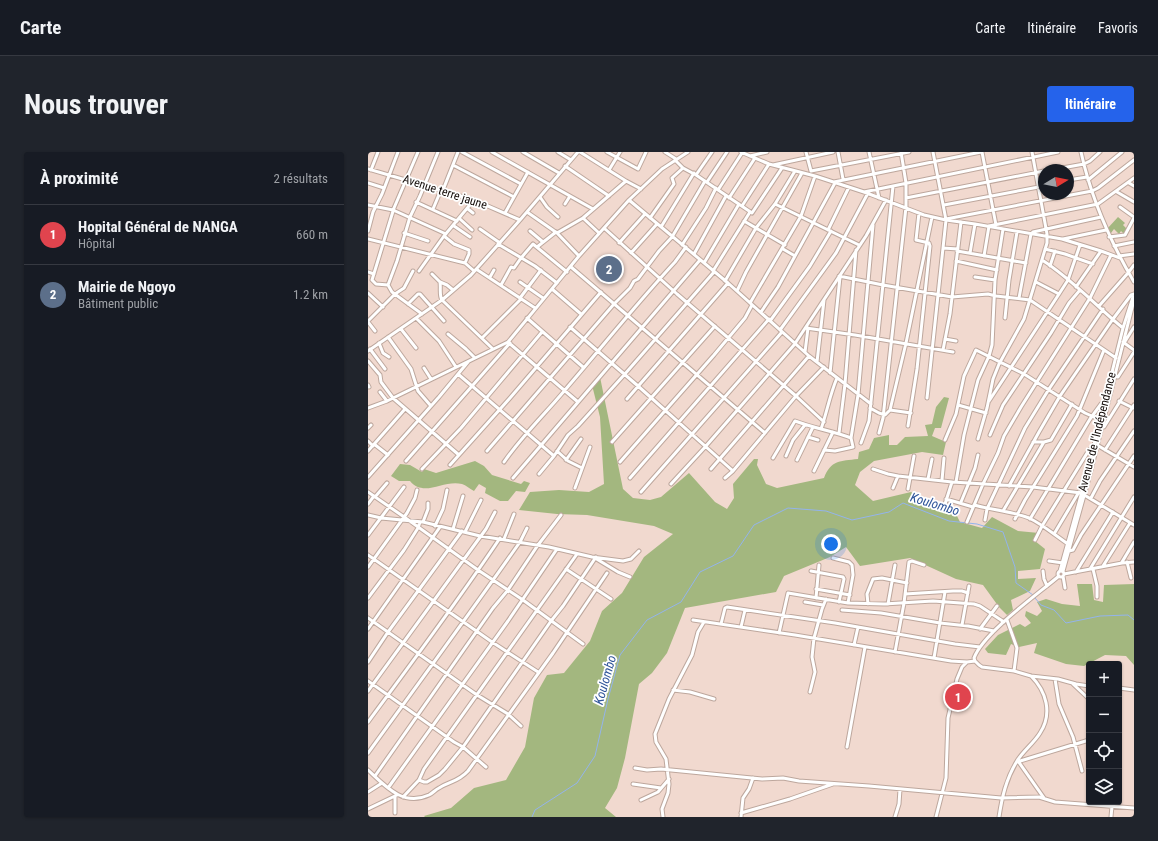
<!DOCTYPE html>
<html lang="fr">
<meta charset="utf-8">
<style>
body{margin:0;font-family:"Roboto Condensed",sans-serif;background:#20242c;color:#f1f3f6}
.controls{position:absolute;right:12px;bottom:12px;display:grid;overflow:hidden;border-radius:4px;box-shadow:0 1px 3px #0004}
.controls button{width:36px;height:36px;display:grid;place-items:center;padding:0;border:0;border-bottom:1px solid #363941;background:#171b24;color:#f1f3f6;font:20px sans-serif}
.compass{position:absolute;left:670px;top:12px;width:36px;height:36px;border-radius:50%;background:#171b24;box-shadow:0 1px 3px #0004;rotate:80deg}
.you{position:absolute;left:463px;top:392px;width:14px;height:14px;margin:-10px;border:3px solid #fff;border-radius:50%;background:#1a73e8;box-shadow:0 0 0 6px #1a73e833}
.badge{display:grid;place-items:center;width:26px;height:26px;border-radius:50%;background:#2563eb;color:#fff;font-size:13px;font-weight:700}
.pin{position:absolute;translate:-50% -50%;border:2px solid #fff;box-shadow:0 1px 4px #0006}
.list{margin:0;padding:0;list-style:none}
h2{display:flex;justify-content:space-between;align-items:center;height:52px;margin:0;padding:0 16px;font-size:17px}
h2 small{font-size:13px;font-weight:400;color:#9ea1a6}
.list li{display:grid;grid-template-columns:26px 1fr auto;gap:12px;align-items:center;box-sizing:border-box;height:60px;padding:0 16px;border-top:1px solid #363941}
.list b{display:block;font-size:15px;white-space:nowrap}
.list p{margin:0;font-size:13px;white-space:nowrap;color:#9ea1a6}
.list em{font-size:13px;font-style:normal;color:#9ea1a6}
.icon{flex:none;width:22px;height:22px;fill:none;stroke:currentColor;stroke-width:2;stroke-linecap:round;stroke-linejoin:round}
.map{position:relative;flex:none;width:766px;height:665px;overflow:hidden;border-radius:4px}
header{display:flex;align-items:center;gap:24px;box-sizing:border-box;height:56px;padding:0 20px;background:#171b24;border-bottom:1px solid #363941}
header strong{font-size:19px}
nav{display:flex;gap:22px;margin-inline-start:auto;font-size:14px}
.intro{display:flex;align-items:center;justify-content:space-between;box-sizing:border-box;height:96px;padding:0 24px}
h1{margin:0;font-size:28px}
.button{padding:10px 18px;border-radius:4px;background:#2563eb;color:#fff;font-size:14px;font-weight:700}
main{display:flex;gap:24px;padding:0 24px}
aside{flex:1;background:#171b24;border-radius:4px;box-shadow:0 1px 3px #0004}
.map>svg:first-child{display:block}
</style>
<header>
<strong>Carte</strong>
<nav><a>Carte</a><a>Itinéraire</a><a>Favoris</a></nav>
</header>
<div class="intro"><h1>Nous trouver</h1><a class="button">Itinéraire</a></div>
<main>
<aside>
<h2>À proximité<small>2 résultats</small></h2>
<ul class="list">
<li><span class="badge" style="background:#e0444e">1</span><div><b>Hopital Général de NANGA</b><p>Hôpital</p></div><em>660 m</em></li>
<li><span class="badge" style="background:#5c6f8a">2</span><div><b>Mairie de Ngoyo</b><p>Bâtiment public</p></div><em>1.2 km</em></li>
</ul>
</aside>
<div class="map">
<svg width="766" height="665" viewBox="0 0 766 665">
<rect width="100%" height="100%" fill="#f1d9cf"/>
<!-- green -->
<path fill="#a3b77f" d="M750 65 757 71 755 73 761 79 757 83 753 79 751 82 746 77 743 81 739 77Z
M232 225 255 337 265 346 282 348 293 345 321 321 347 350 359 357 366 346 365 332 386 307H390L389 313 398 332 409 336 456 326C463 308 472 309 490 307L491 300 501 297 506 286 521 283V293H529L537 285 560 284 557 273 564 272 568 255 576 245 581 246 573 276H567L564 284 578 290 575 303 554 300 506 309 492 320 487 333 505 349 543 340 564 353 586 358 592 370 614 376 624 365 650 379 671 381 667 389 677 397 672 417 650 419V427L668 426 662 439 643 448 645 458 639 463 631 455 615 433 588 427 542 406 492 414 478 395 462 405 416 424 408 440 317 456 299 501 284 521 271 532 257 606 249 636 237 656 248 665H57L56 664 83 656 106 636 138 628 157 595 166 546 179 523 196 521 222 489 234 459 254 441 276 405 305 382 286 374 219 363 189 362 151 358 162 340 191 338 221 340 236 332 232 265 224 233Z
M107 309 116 314 124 323 153 332 156 329 162 331 157 340 148 339 140 349H132L117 341 118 336 111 332 106 339C102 337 98 333 94 332 76 327 56 346 42 329H31L23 324 32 312 42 313 54 320 56 317 68 321Z
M709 432H724L726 448 735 450 736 433 766 432V513L758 504 737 503 716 514 698 512 666 501 669 491 651 495 643 492 638 503 620 501 617 497 630 483 652 472 657 475 663 471 657 464 658 459 669 464 674 459 669 450 678 447 694 452 712 454Z"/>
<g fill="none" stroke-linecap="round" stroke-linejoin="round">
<!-- stream -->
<path stroke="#93b4ed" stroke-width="1" d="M667 446 673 453 686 458 698 471 732 464 760 463 766 468
M164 665 167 658 209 631 227 604 240 547 252 503 279 468 313 450 332 420 365 404 386 373 420 356 458 359 484 368 521 360 535 351 581 369 609 372 635 380 647 415 648 431 665 443"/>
<!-- minor casing -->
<g stroke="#bda79d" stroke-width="5">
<path id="minor" d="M50 0 26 56 4 128 8 132 20 133 24 140 54 162
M94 0 153 32
M124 0 225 57
M155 0 191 21
M190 0 203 8
M212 0 258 29
M239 0 270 17 278 0
M297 0 308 7
M373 0 401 12 447 24 496 40 556 63 578 68 607 72 694 87 733 99 752 106
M438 0 443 19
M470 0 475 27
M501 0 511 46
M614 0 628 73
M713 0C723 46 742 89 766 130
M382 4 399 0
M307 8 315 16 328 23 384 61 414 16
M85 13 146 45
M405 13 465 0
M197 14 241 44
M0 17 106 48 152 68
M3 18 10 0
M241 18 252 0
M683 18 716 12 722 9 732 0
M443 19 541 0
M328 23 344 0
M700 28 719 25
M720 28 754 0
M339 30 359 0
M466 30 613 0
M0 31 16 36
M761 31 766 34
M75 38 90 0
M350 38 374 1
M496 40 690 0
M749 40 766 50
M172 45 179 55 190 65
M361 46 387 6
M538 46 676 19
M261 48 360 131 441 204 503 252
M48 50 89 69
M197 52 202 44
M407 52 491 93
M0 53 25 58 78 82
M576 53 676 34
M374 54 401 12
M752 55 766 65
M65 57 73 38
M100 57 105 61
M159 60 189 81 215 66 258 29 273 37
M137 61 160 20
M215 66 231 81
M282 66 306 32 304 26 315 16
M92 67 104 78
M578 67 724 39 730 36 766 8
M376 69 417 93
M86 74 102 85
M293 75 326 21
M236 76 309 142 428 244 456 270
M112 77 132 91
M460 78 481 35
M0 79 5 60 14 42 30 0
M162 79 175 90
M36 81 60 89
M189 81 211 104
M76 84 86 92 101 98V102L97 111
M741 85 757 83 766 66
M0 87 97 111 106 119
M695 87 738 78
M251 91 277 62
M130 92 167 114 189 131
M314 93 338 56 348 36
M746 94 766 90
M169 95 188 80
M575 96 590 97
M415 97 427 104
M677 97 697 102 725 112
M589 99 658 111
M263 101 289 72
M602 101 607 72
M326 102 358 44
M616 104 621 74 730 52 766 26
M751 104 766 102
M674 108C704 127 728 154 755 176
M588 109 629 118
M336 111 371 52
M682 114 687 99
M203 115 397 281
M108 117 167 156
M51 119 76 84 106 48
M345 119 382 60
M0 120 6 122
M64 122 72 130 79 133 85 138
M471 124 515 133 584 145 620 142 628 144 662 148 748 206
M122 125 126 118
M607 125 627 128
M357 129 388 76 407 52 427 19
M72 130C73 136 71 143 74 148L125 197
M152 130 175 146
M668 130 691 142
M20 133 29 109 42 65 52 44 70 0
M133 133 143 115 146 116 153 106 165 92 199 120
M708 135 733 99
M184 137 213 162
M369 139 378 120 434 21
M0 141 15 155
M152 146 173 118
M651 146 663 82 665 80 733 65
M382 151 433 64 447 24
M40 152 50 142H52L76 169
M731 154 760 121 766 113
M393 160 410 135 467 31
M48 166 71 189 88 215
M159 166 215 215
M637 166 641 128 649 80
M0 169 27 142 36 136 45 119
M402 169 442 114 463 79
M0 170 7 179
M202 175 270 234 365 319
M438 176 487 183 585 200
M33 177 48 196
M412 178 468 101 500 41
M80 182 98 197 107 206
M20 185 43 217 50 239 63 254
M114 186 153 147
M577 187 588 189
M755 190 766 198
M11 191 15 201 21 205
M141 191 210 250
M756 191 766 175
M2 197 17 217
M575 198 582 162 593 70
M0 199 74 148 103 123 152 68 210 0
M437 200 440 176
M0 209 12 223 13 230 25 246 91 303
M449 210 456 148
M56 216 63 227
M462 221 472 125
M90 222 186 304
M746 224 750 225 766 200
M0 233 1 235
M12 240 19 249
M559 246 578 68 565 0
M259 247 360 131
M621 249 691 142 700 128 712 93
M751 249 765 256
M590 253 618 261
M0 256 19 249 140 190 211 104 261 48 294 17 320 0
M502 256 511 261 517 263 522 258 538 191 564 65
M522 258 543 261
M540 274 549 217 562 94 561 91 548 88 551 61
M733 275H736L766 227
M0 276 3 273
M453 277C459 260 462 242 469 226
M471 281 477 232 488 98
M511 281 515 266 538 55V31L533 0
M622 283 635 253 683 181 701 151 712 138
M440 285 450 288
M483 286 490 243 505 73
M610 287 619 256 625 227 631 212 656 167 679 91V82L664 0
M577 288 588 262 596 224 608 198 656 222 717 261 733 268
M0 289 5 294
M244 290 347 174
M665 290H676
M493 291 501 269 525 34
M6 292 20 303
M729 293 766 315
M737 298 766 253
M0 299 37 257
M119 299 246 152 262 136 266 129 270 127 291 99 304 85 337 29
M189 299 200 309 214 316
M418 304 425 288 437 273
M405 306 427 269C445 276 465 279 483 286L485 295 467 299 456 298
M198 308 213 287
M429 308 445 275
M38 309 142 191
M136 310C154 284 177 262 197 238 234 195 269 151 307 110L318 95
M252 310 346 203 377 166 384 153
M82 313 142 246 233 140
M54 317 93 276 174 180
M343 317 441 204
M505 317 520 322 530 324 584 330 665 335 713 341 766 373
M446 319 465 280
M171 322 186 304 200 283 210 274 256 223 346 120
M0 325 71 245 100 210
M145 326 332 108
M262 326 401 167
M357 326 365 319 428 244 456 215
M560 327 564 307
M574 328 576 306
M588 330 596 283 610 228 621 204 624 193 627 128 635 77
M303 332 338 294 426 193 498 84 518 48
M641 334 671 280 692 244 745 167 763 143 766 142
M207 336 222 295
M525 336 530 324
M540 337 546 304
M0 340 39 367 110 418 155 448 215 492
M273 340 414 180
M7 345 19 331
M723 346 732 329 766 279
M578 347 605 355
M593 350 607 316 610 303
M0 352 6 344
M577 352 584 330
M606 353C624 358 643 359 661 366 674 372 688 384 700 392
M635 359 676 290 683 288 704 252
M0 363 13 366 55 370 112 384 181 395 224 405 255 409 263 407 271 399
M647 367 657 348 709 264 736 198
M662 367 722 267 733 252 738 247
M617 368 619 357 657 276 681 237 735 157
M55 370 60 357V351
M599 370 615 332 630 301 636 284 653 255 722 146 743 103
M67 374 75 357 79 338
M85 377 95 344
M97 380 113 348
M686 382 711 340
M0 383 36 335
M136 387 146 362
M667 388 674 374 721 298 726 295
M701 399 705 398 713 383 766 304
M0 403 124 490 170 520
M227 406 250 420 262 425
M465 406 481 410 484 413 485 423 480 451
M681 409 695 411
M754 410 766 390
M759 410 763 426
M735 414 762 371
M0 415 39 361 47 346 49 338
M198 417 243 447
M722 417 766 345
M725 417 729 434V445
M690 422a3 3 0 1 1 6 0a3 3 0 1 1-6 0Z
M443 419 475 425 476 427 471 450
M675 419 676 427 679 434
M692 419 717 329 755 176 766 142
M695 419 722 322 766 148
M708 420 745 360
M696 422 754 411 766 410
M695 424 697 436
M448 437 482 443
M537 442 585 439H594L600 441
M0 446 36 398 50 376 52 370
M448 446 451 413
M437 450 455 453
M500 452 499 442 505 427 514 426 539 431
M520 452 527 413
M474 458 513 461 572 471 600 474 626 479
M0 466 109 543 140 562 153 574
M325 468 427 483 583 509 599 510
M639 468 649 496 646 519
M353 472 357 456 359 455 467 471 587 492 612 495
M594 473 601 434
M373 475 377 458
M0 477 72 375
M612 477 629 454
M411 481 420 441 480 451 516 452 565 449 606 452 612 454 636 470
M486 493 490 475
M527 500 536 451 541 410 544 409 556 413
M566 506 577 440
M607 509 606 506C615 481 670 442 691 424
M607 509 611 513 614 515 646 519 663 524 690 527 708 532 721 534
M0 510 20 480 94 379
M687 527 691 552 705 585 714 619
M0 529 86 590 95 595 118 615
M705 532 721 547
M751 536 766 538
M305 538 322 540 346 547
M0 539 118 377 127 360
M442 540 447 520 444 505 446 486 454 457 458 447
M0 570C45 509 90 449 132 386
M479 595 497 495
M0 601C51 531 102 461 152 390L159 376
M650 609 676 646
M649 610 721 588
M267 616 279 618 293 617 394 627 415 626 431 629 501 634 633 646 671 645 687 650 766 656
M0 618C17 634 35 655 61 643 65 641 67 638 71 636 82 629 90 630 100 619L185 501 239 421
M7 624 125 456 140 438 170 393 193 363
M51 628 56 630H59L71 623 77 617 95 595 183 469 195 454 228 405
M265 632 293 636
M20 636 140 469 189 397
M0 640 14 631
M27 644V661
M35 645 51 628 56 617 209 402
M273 648 290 640 301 627
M0 657 29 643
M373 661 422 647 465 632
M295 665 294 657 300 641 301 632 298 607 288 590 287 582 301 547 324 503 330 480 336 470
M373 665 375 646 381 637 385 626
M527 665 531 652 532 637
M568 665 578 626 580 566 589 527 594 515 599 510 607 509
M631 665C634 645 638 627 649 609 655 599 666 591 672 581 685 561 678 539 663 524
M743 665 744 654"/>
</g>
<!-- minor -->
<use href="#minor" stroke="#fff" stroke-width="3"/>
</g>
<g text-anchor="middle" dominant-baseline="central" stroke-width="3.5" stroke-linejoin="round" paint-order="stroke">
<!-- street labels -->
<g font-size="12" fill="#130b08" stroke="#fff">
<text transform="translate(77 40) rotate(18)">Avenue terre jaune</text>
<text transform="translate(729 280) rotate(-76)">Avenue de l'Indépendance</text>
</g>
<!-- water labels -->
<g font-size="13" font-style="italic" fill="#30559a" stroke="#fff">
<text transform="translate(567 352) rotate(17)">Koulombo</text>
<text transform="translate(237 528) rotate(-74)">Koulombo</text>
</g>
</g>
</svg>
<div class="controls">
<button>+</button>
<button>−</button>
<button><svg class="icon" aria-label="locate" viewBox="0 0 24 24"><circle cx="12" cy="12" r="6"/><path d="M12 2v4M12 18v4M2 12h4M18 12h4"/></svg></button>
<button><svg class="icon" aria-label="layers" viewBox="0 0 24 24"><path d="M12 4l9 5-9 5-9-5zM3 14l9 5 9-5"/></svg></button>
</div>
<svg class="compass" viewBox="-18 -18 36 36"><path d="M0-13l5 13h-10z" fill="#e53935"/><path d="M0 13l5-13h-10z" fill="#9ea1a6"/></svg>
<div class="you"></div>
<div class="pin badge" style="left:590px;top:545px;background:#e0444e">1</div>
<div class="pin badge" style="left:241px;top:117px;background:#5c6f8a">2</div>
</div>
</main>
